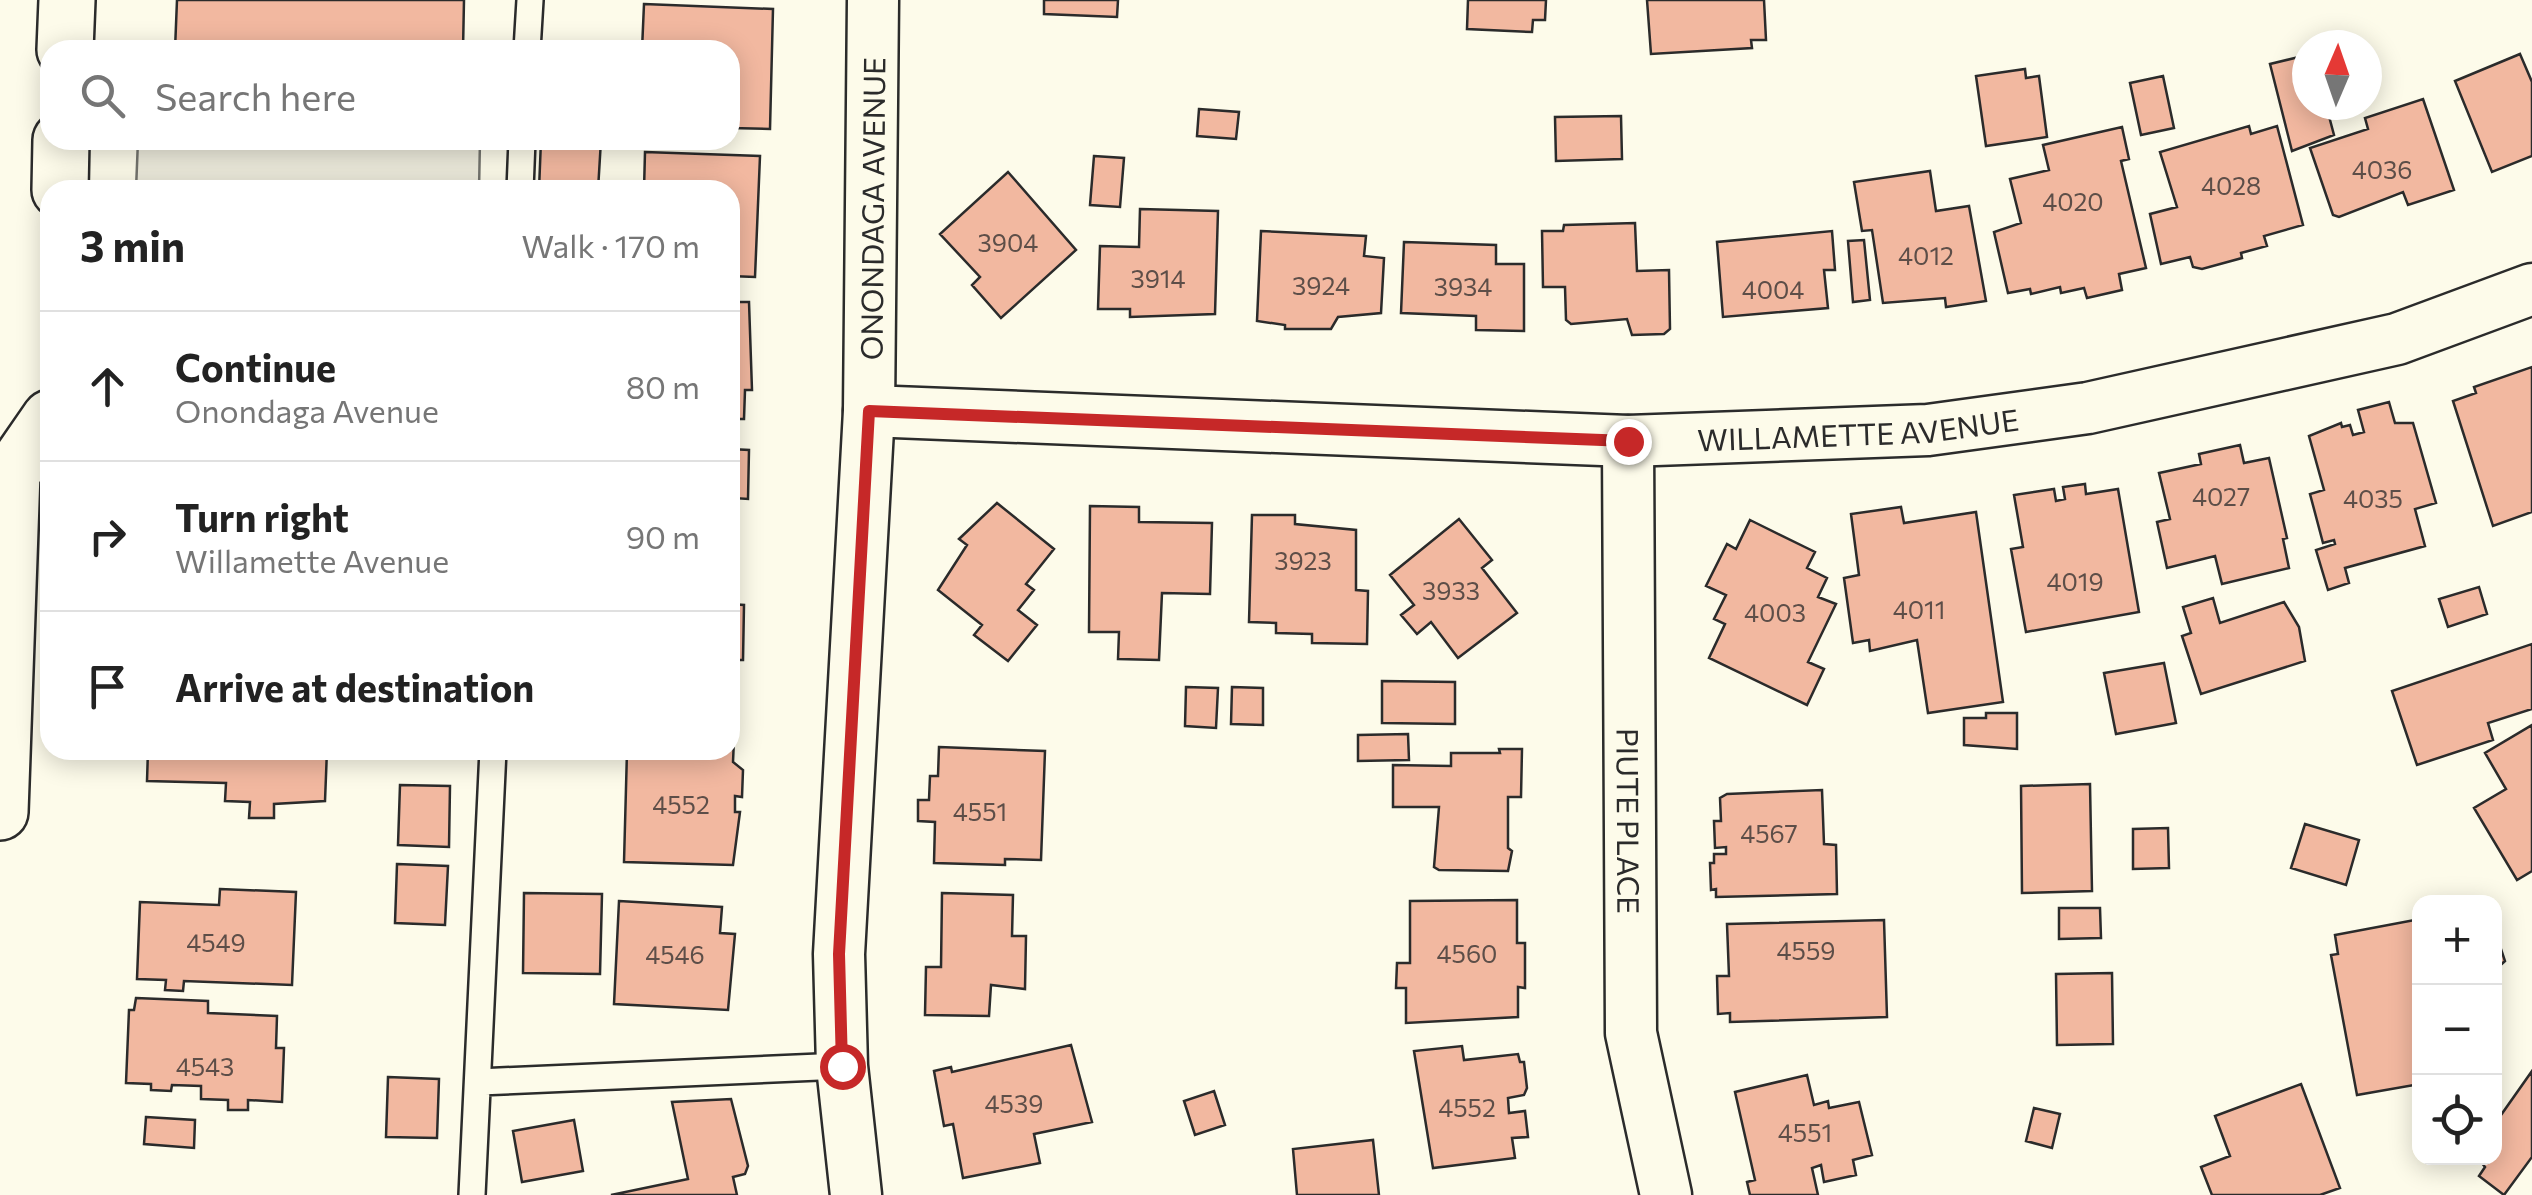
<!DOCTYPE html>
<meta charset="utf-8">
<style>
body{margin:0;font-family:Commissioner,sans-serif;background:#f6f6f6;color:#222}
.controls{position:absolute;right:30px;bottom:30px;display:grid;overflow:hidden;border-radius:20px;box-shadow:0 5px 25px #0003}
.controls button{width:90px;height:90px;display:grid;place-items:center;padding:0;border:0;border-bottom:2px solid #e0e0e0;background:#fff;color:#222;font:50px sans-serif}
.compass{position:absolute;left:2292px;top:30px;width:90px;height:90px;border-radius:50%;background:#fff;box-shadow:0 5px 25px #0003;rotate:2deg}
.stop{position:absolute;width:30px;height:30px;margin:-22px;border:8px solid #c62828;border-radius:50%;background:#fff}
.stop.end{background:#c62828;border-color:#fff;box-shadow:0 2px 10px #0008}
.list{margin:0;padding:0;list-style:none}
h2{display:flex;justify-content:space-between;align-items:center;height:130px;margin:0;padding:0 40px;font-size:42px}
h2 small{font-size:32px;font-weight:400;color:#767676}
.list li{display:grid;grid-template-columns:65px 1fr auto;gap:30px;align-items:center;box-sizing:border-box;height:150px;padding:0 40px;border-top:2px solid #e0e0e0}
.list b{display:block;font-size:38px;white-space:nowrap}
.list p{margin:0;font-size:32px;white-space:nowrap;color:#767676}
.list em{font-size:32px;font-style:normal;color:#767676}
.icon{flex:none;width:55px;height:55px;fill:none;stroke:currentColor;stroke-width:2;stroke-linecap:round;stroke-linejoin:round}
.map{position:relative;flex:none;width:2532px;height:1195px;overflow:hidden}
.search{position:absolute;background:#fff;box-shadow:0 5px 25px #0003;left:40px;top:40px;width:700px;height:110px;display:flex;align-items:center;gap:25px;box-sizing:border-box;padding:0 35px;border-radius:30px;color:#767676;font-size:38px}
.panel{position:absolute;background:#fff;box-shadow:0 5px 25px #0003;left:40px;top:180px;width:700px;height:580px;border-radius:30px}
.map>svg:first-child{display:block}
</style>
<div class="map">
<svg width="2532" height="1195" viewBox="0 0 2532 1195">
<rect width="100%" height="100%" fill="#fdfbea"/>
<!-- parking -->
<path fill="#eceadb" stroke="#74746e" stroke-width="2.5" d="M138 140H480L479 190H136Z"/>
<!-- building -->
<path fill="#f2b8a0" stroke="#2b2b2b" stroke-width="2.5" d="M177 0H464L463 50H175Z
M1044 0H1118L1117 17 1044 14Z
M1468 0H1546L1545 20H1533L1532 32 1467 29Z
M1647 0H1764L1766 40H1751L1752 48 1651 54Z
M644 4 773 9 770 129 730 128V50H642Z
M2520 54 2532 82V156L2492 172 2455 81Z
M2307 55V105H2326L2334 135 2292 151 2270 64Z
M2025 69 2026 78 2039 76 2047 137 1986 146 1976 76Z
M2163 76 2174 128 2141 135 2130 83Z
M2423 99 2454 190 2408 205 2403 192 2339 217 2333 215 2310 148 2368 129 2365 118Z
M1199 109 1239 112 1236 139 1197 136Z
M1621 116 1622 159 1556 161 1555 117Z
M2249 126 2251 134 2277 126 2303 225 2264 236 2267 246 2241 253 2242 258 2202 269 2193 267 2190 257 2161 264 2150 214 2177 207 2160 152Z
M2122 127 2129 159 2121 161 2146 268 2119 274 2122 290 2087 298 2084 288 2061 293 2060 287 2031 294 2030 289 2008 293 1994 232 2021 223 2010 179 2049 170 2043 145Z
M541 140H601L598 190H539Z
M645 152 760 156 755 277 730 276V190H644Z
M1094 156 1124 158 1120 207 1090 205Z
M1930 171 1936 211 1969 206 1986 301 1946 307 1945 298 1883 303 1872 230 1862 231 1854 182Z
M1008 172 1076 250 1001 318 972 285 980 277 940 234Z
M1140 209 1218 211 1215 314 1130 317V309H1098L1100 246 1139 247Z
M1635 223 1637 271 1669 270 1670 329 1664 334 1632 335 1627 319 1571 324 1566 320 1565 287H1543L1542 231H1563L1564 225Z
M1261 231 1366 236 1364 256 1384 258 1381 313 1338 317 1331 329H1285V325L1257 321Z
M1832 231 1835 270H1824L1828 308 1723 317 1717 242Z
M1864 240 1870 300 1853 302 1848 241Z
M1404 242 1496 245V264H1524V331L1476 330V316L1401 313Z
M730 302H749L752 390H745L744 419H730Z
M2532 367V512L2493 526 2453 401 2476 393 2474 387Z
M2389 402 2395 423H2413L2436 503 2415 509 2425 546 2345 568 2349 583 2328 590 2316 550 2335 544 2334 540 2323 543 2310 494 2324 490 2309 436 2341 423 2342 427 2350 425 2353 435 2364 432 2358 410Z
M2240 445 2244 463 2269 458 2287 538 2283 539 2289 568 2222 584 2215 556 2167 568 2157 522 2170 519 2159 473 2201 464 2199 454Z
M730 449 749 450 748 499 734 498 735 567 730 570Z
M2085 484 2086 494 2118 489 2139 612 2026 632 2011 549 2023 547 2014 495 2054 489 2056 501 2065 499 2063 487Z
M997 503 1054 549 1026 584 1034 590 1018 610 1037 625 1008 661 974 635 982 625 938 590 967 545 959 539Z
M1090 506 1139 507V522L1212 523 1210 594 1162 593 1159 660 1118 659 1119 632H1089Z
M1901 507 1904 523 1976 512 2003 702 1928 713 1917 640 1870 651 1869 640 1853 643 1844 578 1859 575 1851 514Z
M1252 515H1295V524L1356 530V590L1368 591 1367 644 1312 643V634L1276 633V623L1249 622Z
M1459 519 1492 560 1482 568 1517 613 1458 658 1431 622 1417 634 1401 615 1414 605 1390 575Z
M1750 520 1815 552 1807 568 1827 578 1818 597 1836 604 1808 662 1824 669 1807 705 1709 658 1725 624 1714 619 1726 595 1706 586 1727 544 1736 549Z
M2479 587 2487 614 2448 627 2439 599Z
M2213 598 2220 623 2284 602 2299 627 2305 661 2201 694 2182 636 2191 633 2183 607Z
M730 604 744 605 743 660H730Z
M2532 644V709L2488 723 2493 740 2417 765 2392 691Z
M2164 663 2176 723 2116 734 2104 673Z
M1382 681 1455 682V724L1382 723Z
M1186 687 1218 688 1216 728 1185 726Z
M1232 687 1263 688V725L1231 724Z
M1986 713H2017V749L1964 745V718H1986Z
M2532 725V871L2517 880 2474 808 2506 789 2485 753Z
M1408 734 1409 760 1358 761V735Z
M730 739H734L733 762 743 770 742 797 735 796V812H740L733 865 624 862 627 751 730 750Z
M939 747 1045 751 1041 860 1005 859V865L934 863 935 822 918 821V800H929L930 776H938Z
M1499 749H1522L1521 797H1508V848L1512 851 1508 871 1439 870 1434 867 1439 807H1393V765L1451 766V753H1500Z
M148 750H327L325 801 274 804V818H249L250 802 225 801 226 783 147 781Z
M2090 784 2092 891 2022 893 2021 786Z
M400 785 450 786 449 847 398 845Z
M1822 790 1824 844 1836 845 1837 894 1716 897V889L1711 890 1710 863H1714V854H1726V847L1715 848 1714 821H1721L1720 798 1727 794Z
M2305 824 2359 840 2346 885 2291 868Z
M2168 828 2169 868 2133 869V829Z
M397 864 448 866 445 925 395 923Z
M220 889 296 892 292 985 184 981 183 991 165 990 166 980 137 979 140 902 219 905Z
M524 893 602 894 600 974 523 973Z
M942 893 1013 895 1012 936H1026L1025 989 991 985 989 1016 925 1015 926 967H941Z
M1517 900V943H1525V988L1518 987V1017L1406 1023V988H1396L1397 963H1410V901Z
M619 901 722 907 720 933 735 934 728 1010 614 1004Z
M2059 908H2100L2101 938 2059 939Z
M2420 919V1084L2357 1095 2331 955 2338 954 2335 935Z
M1884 920 1887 1017 1730 1022V1013L1718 1014 1717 976H1729L1727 924Z
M2494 928 2505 961 2494 971Z
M2112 973 2113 1044 2057 1045 2056 974Z
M136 998 208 1001V1013L277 1016 276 1048H284L282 1102 248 1100V1110H228V1100L201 1099V1086L172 1085 171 1091 151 1090V1084L126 1083 129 1010H134Z
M1071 1045 1092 1122 1034 1134 1040 1163 963 1178 953 1124 944 1126 934 1071 951 1067 952 1072Z
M1462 1046 1464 1060 1518 1054 1520 1062H1524L1527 1088 1524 1095 1508 1098 1509 1113 1525 1111 1528 1137 1512 1138 1515 1158 1433 1168 1414 1051Z
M2532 1071V1157L2504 1195 2479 1176 2485 1167 2478 1158H2494V1125Z
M1807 1075 1814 1105 1828 1101 1829 1108 1859 1102 1872 1155 1853 1160 1856 1175 1824 1182 1821 1165 1812 1168 1818 1195H1750L1747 1182 1755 1180 1735 1092Z
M388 1077 439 1079 437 1138 386 1137Z
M2301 1084 2340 1188 2320 1195H2212L2201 1167 2230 1156 2215 1116Z
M1214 1091 1225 1125 1195 1135 1184 1101Z
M731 1099 748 1166 745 1174 733 1177 737 1195H611L688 1179 672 1102Z
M2034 1108 2060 1114 2052 1148 2026 1141Z
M146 1117 195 1120 194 1148 144 1144Z
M574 1120 583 1171 522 1182 513 1131Z
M1373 1140 1379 1195H1297L1293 1149Z"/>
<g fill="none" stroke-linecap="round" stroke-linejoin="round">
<!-- service casing -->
<g stroke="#2b2b2b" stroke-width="30">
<path id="service" d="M527 50 530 0
M520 190 522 140
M479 1082 842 1066
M472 1195 493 750"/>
</g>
<!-- minor casing -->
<g stroke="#2b2b2b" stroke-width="55">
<g id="minor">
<path id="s1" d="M869 411 1628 441 1928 430 2088 408 2397 339 2532 289"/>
<path id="s2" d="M1628 441 1631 1033 1666 1195"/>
<path id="s3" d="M856 1195 842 1066 839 954 869 411 873 0"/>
</g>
</g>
<!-- primary casing -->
<g stroke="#2b2b2b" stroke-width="60">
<path id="primary" d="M65 50 67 0
M60 190 61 140
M0 812 12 473 50 418"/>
</g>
<!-- service -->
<use href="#service" stroke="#fdfbea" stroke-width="25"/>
<!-- minor -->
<use href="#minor" stroke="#fdfbea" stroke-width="50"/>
<!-- primary -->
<use href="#primary" stroke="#fdfbea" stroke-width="55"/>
</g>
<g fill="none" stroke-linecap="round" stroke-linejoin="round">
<!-- route -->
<path stroke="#c62828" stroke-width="12" d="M842 1066 839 954 869 411 1628 441"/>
</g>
<g text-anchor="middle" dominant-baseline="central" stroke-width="8" stroke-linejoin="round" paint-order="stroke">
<!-- number labels -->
<g font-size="25" fill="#5d4e48">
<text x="2382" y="169">4036</text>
<text x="2231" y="185">4028</text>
<text x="2073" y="201">4020</text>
<text x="1008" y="242">3904</text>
<text x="1926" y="255">4012</text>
<text x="1158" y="278">3914</text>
<text x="1321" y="285">3924</text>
<text x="1463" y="286">3934</text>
<text x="1773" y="289">4004</text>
<text x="2221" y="496">4027</text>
<text x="2373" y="498">4035</text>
<text x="1303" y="560">3923</text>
<text x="2075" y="581">4019</text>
<text x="1451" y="590">3933</text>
<text x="1919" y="609">4011</text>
<text x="1775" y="612">4003</text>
<text x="681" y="804">4552</text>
<text x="980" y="811">4551</text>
<text x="1769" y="833">4567</text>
<text x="216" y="942">4549</text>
<text x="1806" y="950">4559</text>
<text x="1467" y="953">4560</text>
<text x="675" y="954">4546</text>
<text x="205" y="1066">4543</text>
<text x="1014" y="1103">4539</text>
<text x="1467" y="1107">4552</text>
<text x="1805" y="1132">4551</text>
</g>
<!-- street labels -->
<g font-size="30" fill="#2b2b2b" stroke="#fdfbea">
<text stroke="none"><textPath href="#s3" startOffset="988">ONONDAGA AVENUE</textPath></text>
<text stroke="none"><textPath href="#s1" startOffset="990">WILLAMETTE AVENUE</textPath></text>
<text stroke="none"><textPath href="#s2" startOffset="380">PIUTE PLACE</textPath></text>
</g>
</g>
</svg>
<div class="controls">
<button>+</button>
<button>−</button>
<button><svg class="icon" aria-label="locate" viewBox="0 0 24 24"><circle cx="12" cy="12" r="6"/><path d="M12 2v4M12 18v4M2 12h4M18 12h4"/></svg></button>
</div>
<svg class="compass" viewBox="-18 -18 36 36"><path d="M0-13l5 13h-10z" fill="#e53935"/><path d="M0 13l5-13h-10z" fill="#767676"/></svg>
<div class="stop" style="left:842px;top:1066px"></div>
<div class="stop end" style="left:1628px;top:441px"></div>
<div class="search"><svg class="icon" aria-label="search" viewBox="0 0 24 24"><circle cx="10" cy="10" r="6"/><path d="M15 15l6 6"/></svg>Search here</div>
<section class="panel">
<h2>3 min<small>Walk · 170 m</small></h2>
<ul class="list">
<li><svg class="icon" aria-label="ahead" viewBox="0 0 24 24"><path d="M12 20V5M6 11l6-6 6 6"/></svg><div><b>Continue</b><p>Onondaga Avenue</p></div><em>80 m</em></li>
<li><svg class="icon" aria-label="right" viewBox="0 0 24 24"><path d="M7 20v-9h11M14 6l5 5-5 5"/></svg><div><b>Turn right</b><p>Willamette Avenue</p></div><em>90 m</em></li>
<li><svg class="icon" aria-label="arrive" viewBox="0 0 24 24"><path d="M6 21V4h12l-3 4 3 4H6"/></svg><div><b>Arrive at destination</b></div></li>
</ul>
</section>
</div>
